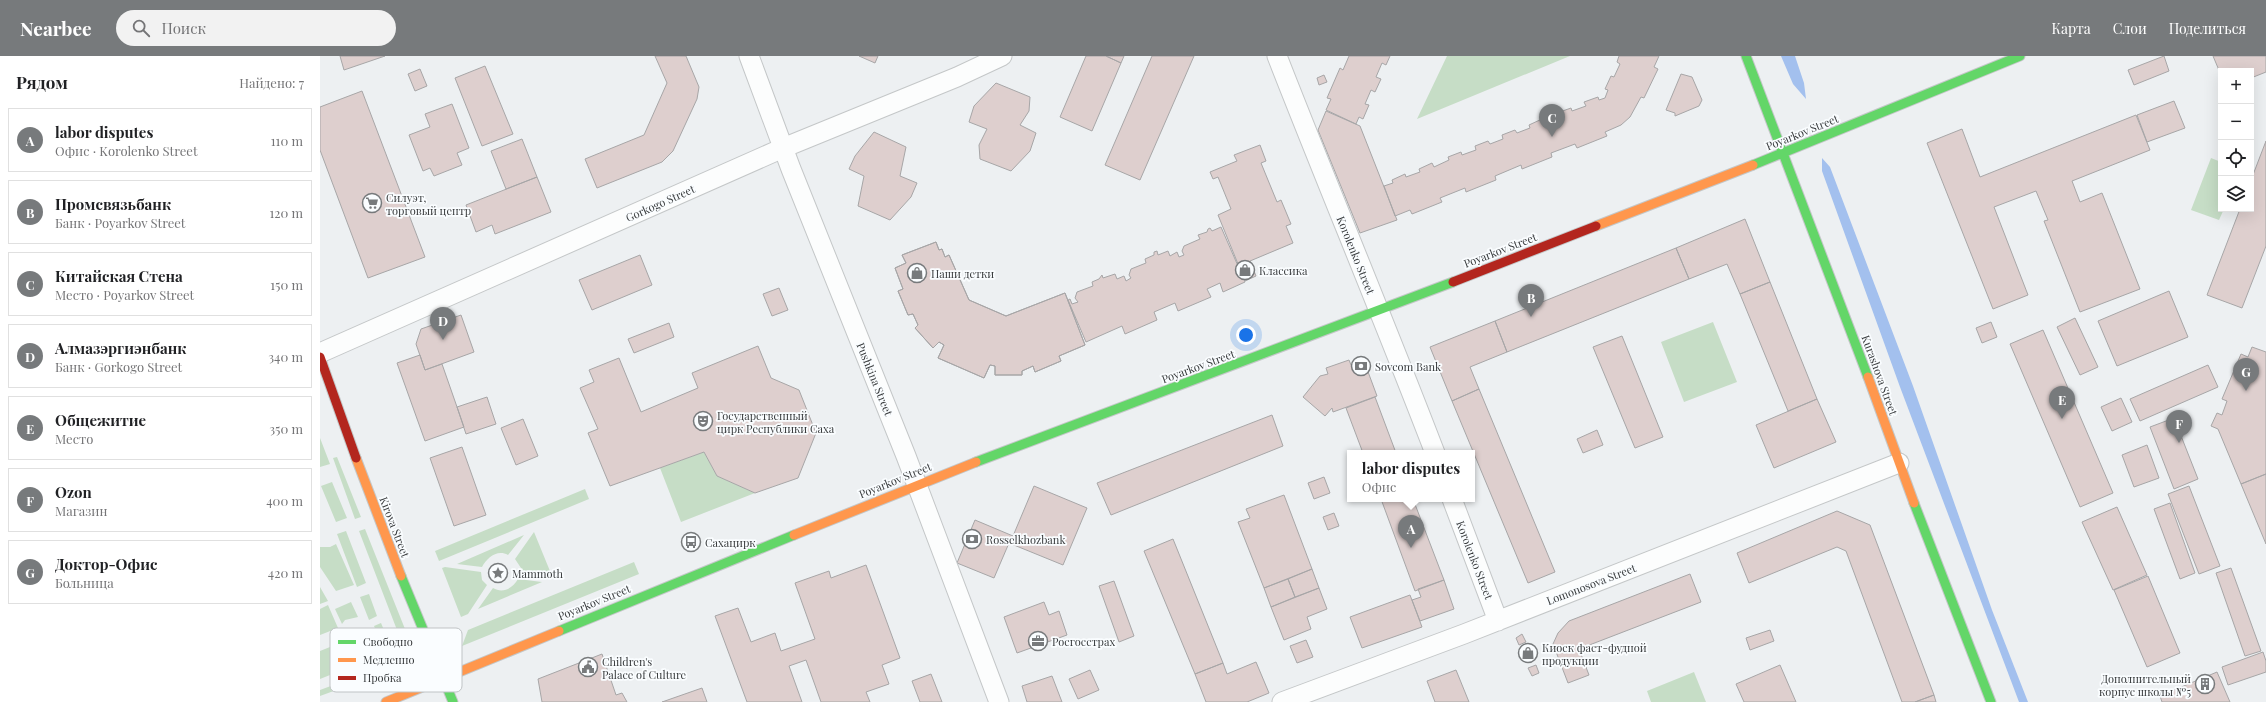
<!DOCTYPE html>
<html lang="ru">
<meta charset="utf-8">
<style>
body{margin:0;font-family:"Playfair Display",serif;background:#f2f2f2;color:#202124}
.controls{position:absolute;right:12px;top:12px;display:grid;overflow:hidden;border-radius:0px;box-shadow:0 4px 16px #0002}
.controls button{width:36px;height:36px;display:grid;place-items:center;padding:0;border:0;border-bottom:1px solid #e0e0e0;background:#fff;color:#202124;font:20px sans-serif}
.you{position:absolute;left:926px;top:279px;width:14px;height:14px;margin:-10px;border:3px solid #fff;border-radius:50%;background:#1a73e8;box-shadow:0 0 0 6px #1a73e833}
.badge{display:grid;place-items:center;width:26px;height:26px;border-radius:50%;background:#777a7c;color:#fff;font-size:13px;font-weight:700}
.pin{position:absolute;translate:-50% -33px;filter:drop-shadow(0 1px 2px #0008)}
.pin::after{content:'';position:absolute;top:21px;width:14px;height:12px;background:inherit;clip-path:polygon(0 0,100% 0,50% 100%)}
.popup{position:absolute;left:1027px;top:394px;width:128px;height:52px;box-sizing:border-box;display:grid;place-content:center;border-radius:0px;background:#fff;filter:drop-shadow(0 1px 3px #0005);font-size:13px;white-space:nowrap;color:#757577}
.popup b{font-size:15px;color:#202124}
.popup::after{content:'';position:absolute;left:50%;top:100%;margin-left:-8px;border:8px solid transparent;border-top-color:#fff}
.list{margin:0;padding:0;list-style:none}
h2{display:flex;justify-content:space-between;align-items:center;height:52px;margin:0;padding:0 16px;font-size:17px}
h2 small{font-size:13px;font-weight:400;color:#757577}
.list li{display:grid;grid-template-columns:26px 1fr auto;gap:12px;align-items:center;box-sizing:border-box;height:64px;margin:0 8px 8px;padding:0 8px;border:1px solid #e0e0e0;border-radius:0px}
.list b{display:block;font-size:15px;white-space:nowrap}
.list p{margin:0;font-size:13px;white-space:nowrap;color:#757577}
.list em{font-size:13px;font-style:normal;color:#757577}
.icon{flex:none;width:22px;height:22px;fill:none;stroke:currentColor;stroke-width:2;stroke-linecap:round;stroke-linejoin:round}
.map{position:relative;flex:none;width:1946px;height:646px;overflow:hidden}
header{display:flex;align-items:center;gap:24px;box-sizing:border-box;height:56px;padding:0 20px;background:#777a7c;color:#fff}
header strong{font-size:19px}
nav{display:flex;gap:22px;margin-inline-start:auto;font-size:14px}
.search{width:280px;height:36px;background:#f2f2f2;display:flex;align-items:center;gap:10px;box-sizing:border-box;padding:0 14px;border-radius:22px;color:#757577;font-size:15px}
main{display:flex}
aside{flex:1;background:#fff}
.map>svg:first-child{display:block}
</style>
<header>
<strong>Nearbee</strong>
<div class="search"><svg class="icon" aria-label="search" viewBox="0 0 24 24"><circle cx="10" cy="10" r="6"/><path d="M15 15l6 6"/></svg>Поиск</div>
<nav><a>Карта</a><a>Слои</a><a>Поделиться</a></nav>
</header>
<main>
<aside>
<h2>Рядом<small>Найдено: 7</small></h2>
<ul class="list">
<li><span class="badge">A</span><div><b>labor disputes</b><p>Офис · Korolenko Street</p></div><em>110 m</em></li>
<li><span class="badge">B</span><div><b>Промсвязьбанк</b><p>Банк · Poyarkov Street</p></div><em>120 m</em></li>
<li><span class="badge">C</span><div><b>Китайская Стена</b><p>Место · Poyarkov Street</p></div><em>150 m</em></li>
<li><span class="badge">D</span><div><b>Алмазэргиэнбанк</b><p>Банк · Gorkogo Street</p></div><em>340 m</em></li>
<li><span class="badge">E</span><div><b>Общежитие</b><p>Место</p></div><em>350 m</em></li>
<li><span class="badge">F</span><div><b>Ozon</b><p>Магазин</p></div><em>400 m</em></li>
<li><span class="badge">G</span><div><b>Доктор-Офис</b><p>Больница</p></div><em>420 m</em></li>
</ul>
</aside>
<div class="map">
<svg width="1946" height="646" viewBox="0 0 1946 646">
<rect width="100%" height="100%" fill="#edf0f2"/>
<!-- green -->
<path fill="#c6ddc6" d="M1127 0H1250L1097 63Z
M1891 102 1901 106V153H1904L1899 164 1871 154Z
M1393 266 1417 326 1364 346 1341 286Z
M0 382 10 408 0 411Z
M384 396 397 420 435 437 361 466 340 412Z
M17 401 41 461 35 463 13 402Z
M12 426 27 462 16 466 1 430Z
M265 433 269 443 119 505 115 495Z
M45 473 85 573 77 574 39 475Z
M26 475 46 527 37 531 17 478Z
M214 476 232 520 198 516 201 512 195 503Z
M204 479 188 499C177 493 167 502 162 511L137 508Z
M16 488 34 529 16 535 0 511V491H10Z
M314 506 319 518 142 590 148 574Z
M125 511 161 516 162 524 167 529 148 558 141 561 122 512Z
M198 523 222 526 158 553 173 532C183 538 193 532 198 523Z
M0 531 8 545 0 548Z
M49 538 57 560 49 564 40 541Z
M31 546 38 561 25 564 22 568 15 553Z
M8 549 18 572 0 579V553Z
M61 567 69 586 62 589 54 570Z
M25 585 35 609 0 623V595Z
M49 587 53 599 38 605 33 592 44 591Z
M59 612 63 617 0 640V634Z
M1374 616 1386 646H1331L1327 635Z"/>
<!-- water -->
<path fill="#a3c0ee" d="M1461 0H1475L1484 27 1486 43 1473 28Z
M1502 102 1510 111 1593 330 1672 554 1708 646H1699L1580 331 1502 115Z"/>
<!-- building -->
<path fill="#decfce" stroke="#a7a6a7" d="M20 0H65L24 14Z
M335 0H366L379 31 377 43 353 95 342 106 277 132 265 103 324 79 347 27Z
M539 0H558L555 7Z
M766 0H786L801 7 772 75 740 61Z
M786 0H804L801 7Z
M832 0H874L820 124 785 109Z
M1029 0H1070L1066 9 1062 7 1056 21 1061 23 1055 36 1051 34 1045 48 1049 49 1043 63 1039 61 1036 68 1006 54 1011 43 1007 42 1020 12 1023 14Z
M1299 0H1339L1334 11 1338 13 1324 42 1321 41 1310 61 1301 69 1285 76 1287 80 1257 92 1255 88 1231 97 1232 101 1202 113 1201 109 1175 120 1176 124 1146 136 1145 132 1120 142 1122 146 1092 158 1090 154 1075 160 1064 130 1073 127 1072 124 1085 118 1086 121 1100 116 1099 113 1112 107 1114 111 1129 104 1128 101 1141 96 1142 99 1156 94 1155 90 1168 85 1170 88 1183 83 1182 79 1195 74 1197 77 1210 72 1209 69 1222 63 1224 66 1238 61 1237 57 1251 52 1252 55 1266 50 1264 46 1278 41 1279 44 1285 42 1288 34 1285 33 1291 20 1294 21 1300 8 1297 6Z
M1844 0 1849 15 1814 29 1808 14Z
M1893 0H1946V16L1931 22V15H1901V19Z
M165 10 193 78 162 90 135 22Z
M100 13 107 30 95 35 88 18Z
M1361 18 1372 21 1382 44 1379 50 1355 60V57L1346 54Z
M1004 19 1007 26 999 29 997 22Z
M676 27 710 41 709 55 700 69 716 77 710 95 691 115 660 103 659 89 667 73 649 66 654 50Z
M42 35 105 201 48 222 0 94V51Z
M1854 45 1865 72 1827 86 1817 59Z
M132 48 149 92 137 97 142 109 114 120 110 112 103 115 89 79 110 71 105 58Z
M1006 55 1040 70 1077 164 1040 177 998 74Z
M1816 59 1830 94 1752 125 1760 146 1782 137 1820 233 1760 256 1724 165 1728 164 1716 135 1674 151 1708 239 1673 253 1607 87 1642 73 1660 121Z
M554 76 586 91 580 120 597 127 591 141 570 164 538 150 544 120 529 113 535 100Z
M202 83 217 121 186 133 171 95Z
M1946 85V190L1922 252 1887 239 1920 153H1931V124Z
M940 89 946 105 941 107 957 146 961 144 971 168 966 170 973 187 930 205 936 220 925 225 898 159 911 153 898 121 893 123 890 116 917 105 914 99Z
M217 121 231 156 175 178 172 169 156 176 146 149Z
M1425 163 1450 226 1420 238 1407 208 1369 223 1356 192Z
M901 171 925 226 903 236 900 227 887 233 891 241 858 255 855 247 834 256 837 264 805 278 802 270 766 286 748 244 750 243 752 248 758 246 755 242 757 236 773 230 772 226 779 223 782 219 783 222 795 218 797 223 804 220 806 225 811 222 809 219 811 213 826 207 825 203 834 199V196L837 195 838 199 848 195 850 200 857 196 859 201 864 199 862 195 864 190 880 183 878 179 887 176 888 173 890 172 892 175Z
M616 186 619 194 622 193 625 201 629 199 649 244 686 260 745 237 765 289 739 300 741 305 715 316 713 310 702 315V319H675V310L670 309 664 322 618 302 624 289 619 286 613 292 595 272 598 269 593 258 588 259 578 235 583 233 575 212 586 207 582 199Z
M616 186 619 194 622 193 625 201 629 199 649 244 686 260 745 237 765 289 739 300 741 305 715 316 713 310 702 315V319H675V310L670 309 664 322 618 302 624 289 619 286 613 292 595 272 598 269 593 258 588 259 578 235 583 233 575 212 586 207 582 199Z
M1356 192 1369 223 1187 296 1175 265Z
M320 199 332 229 272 254 259 224Z
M1450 226 1497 343 1468 355 1420 238Z
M459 232 468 254 452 260 443 238Z
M1849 235 1868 281 1797 310 1778 265Z
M141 259 154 296 105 314 96 288 101 273Z
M1755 262 1778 311 1760 319 1737 271Z
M1175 265 1187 296 1150 311 1159 333 1132 345 1110 291Z
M1671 266 1677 281 1662 287 1656 272Z
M349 267 354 281 314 297 308 283Z
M1723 274 1793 437 1760 451 1690 288Z
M1302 280 1343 381 1315 392 1273 291Z
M438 290 451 322 479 334 496 377 478 422 435 437 397 420 384 396 290 430 268 377 278 373 260 332 274 326 269 314 299 302 321 356 378 332 372 317Z
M1932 291 1946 296V418L1921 428 1898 373 1891 370 1897 357 1902 359 1907 345 1902 343 1921 298 1928 301Z
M100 299 105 314 122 308 144 371 105 385 77 307Z
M1029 304 1031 309 1044 305 1057 340 1013 356 1012 352 1005 360 983 341 1000 320 1008 318 1006 312Z
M1888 309 1898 331 1820 365 1810 343Z
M1159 333 1235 516 1208 527 1132 345Z
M167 341 176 368 146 378 137 351Z
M1055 341 1076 397H1043L1026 352Z
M1801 342 1812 366 1792 375 1781 351Z
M1497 343 1516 386 1454 412 1436 369Z
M952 359 963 390 791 459 777 427Z
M1854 362 1878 423 1854 433 1830 371Z
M203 363 218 400 196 409 181 372Z
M1277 374 1283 389 1263 397 1257 383Z
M1827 389 1839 422 1814 431 1802 399Z
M142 391 166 459 134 470 110 402Z
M1946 418V488L1921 428Z
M1004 421 1010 437 994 443 988 427Z
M714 430 767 452 743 509 689 487 674 522 637 507 655 464 693 480Z
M1869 430 1900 510 1879 518 1848 438Z
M964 439 992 513 944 532 918 466 930 462 926 453Z
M1061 443H1093L1124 524 1095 535Z
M1850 447 1875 517 1860 523 1834 453Z
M1797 451 1827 519 1793 534 1762 466Z
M1517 455 1550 469 1614 639 1595 646H1582L1526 495 1517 491 1429 527 1417 497Z
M1014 457 1019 470 1008 474 1003 461Z
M853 483 903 607 875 618 824 495Z
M546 509 580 602 562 609 569 628 546 636 550 646H501L486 604 469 610 482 646H427L395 560 418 552 431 586 455 577 461 595 495 583 475 527 509 515 511 522Z
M1911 512 1941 595 1925 600 1896 517Z
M992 513 999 532 975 541 968 523Z
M1370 518 1381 546 1259 593 1269 619 1248 627 1233 588 1238 577 1249 565Z
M1828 520 1860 597 1827 611 1794 534Z
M968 523 975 541 951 551 944 532Z
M1124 524 1134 553 1100 565 1092 544 1101 541 1098 533Z
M794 525 814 580 799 586 779 530Z
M999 532 1007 553 987 561 991 573 964 584 951 551Z
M1090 539 1102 571 1042 592 1030 561Z
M724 546 729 559 739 555 747 579 697 597 684 561Z
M1450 574 1454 585 1430 594 1426 582Z
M1202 578 1206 586 1199 589 1196 582Z
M986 584 993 601 977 607 970 590Z
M1211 590 1215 600 1206 604 1202 593Z
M1943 596 1946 605V616L1908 629 1902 611Z
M282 598 296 639 302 637 307 646H222L218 623Z
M936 606 949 637 927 646H886L875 618 903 607 907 618Z
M1216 609 1219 617 1212 620 1208 612Z
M1460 609 1476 646H1424L1416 628Z
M770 614 779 634 758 643 749 623Z
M1136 614 1149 646H1115L1107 625Z
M1897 616 1910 646H1842L1840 640Z
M611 618 622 646H600L592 625Z
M732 620 742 646H707L702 630Z
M382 632 387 646H342Z
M1614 639 1616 646H1595Z"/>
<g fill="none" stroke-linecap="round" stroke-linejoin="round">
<!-- street casing -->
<g stroke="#c4c7c8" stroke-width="21">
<path id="street" d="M429 0 471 113 586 400 679 646
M957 0C1009 133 1064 264 1115 397
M0 297 463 92 637 21 682 0
M1132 443 1178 565
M962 646 1144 578 1579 407"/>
</g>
<!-- fast casing -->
<g stroke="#c4c7c8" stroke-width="11">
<path id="fast" d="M1426 0 1548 321
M1433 109 1700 0
M656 406 1133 226
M1594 447 1671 646
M81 520 133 646
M239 575 474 479"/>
</g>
<!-- slow casing -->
<g stroke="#c4c7c8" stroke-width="11">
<path id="slow" d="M1276 170 1433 109
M1548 321 1594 447
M36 402 81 520
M474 479 656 406
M66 646 239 575"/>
</g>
<!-- jam casing -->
<g stroke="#c4c7c8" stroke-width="11">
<path id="jam" d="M1133 226 1276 170
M0 301 36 402"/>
</g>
<!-- street -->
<use href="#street" stroke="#fcfdfd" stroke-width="19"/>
<!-- fast -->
<use href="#fast" stroke="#63d668" stroke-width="9"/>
<!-- slow -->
<use href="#slow" stroke="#ff974d" stroke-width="9"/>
<!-- jam -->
<use href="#jam" stroke="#b3261e" stroke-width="9"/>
</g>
<!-- icons -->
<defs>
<g id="supermarket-ring" transform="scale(1)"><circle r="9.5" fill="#fafdff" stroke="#777a7c" stroke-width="1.5"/><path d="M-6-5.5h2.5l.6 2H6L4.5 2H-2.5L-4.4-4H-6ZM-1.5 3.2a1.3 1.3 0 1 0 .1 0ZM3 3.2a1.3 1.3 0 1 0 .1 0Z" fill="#777a7c"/></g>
<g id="shop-ring" transform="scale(1)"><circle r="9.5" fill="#fafdff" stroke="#777a7c" stroke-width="1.5"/><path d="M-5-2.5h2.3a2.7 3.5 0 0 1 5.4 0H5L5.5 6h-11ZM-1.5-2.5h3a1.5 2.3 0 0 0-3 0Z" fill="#777a7c"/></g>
<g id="bank-ring" transform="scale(1)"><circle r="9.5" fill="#fafdff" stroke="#777a7c" stroke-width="1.5"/><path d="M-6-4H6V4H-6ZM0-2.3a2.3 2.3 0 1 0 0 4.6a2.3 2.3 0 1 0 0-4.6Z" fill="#777a7c"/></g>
<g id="theatre-ring" transform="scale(1)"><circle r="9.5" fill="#fafdff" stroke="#777a7c" stroke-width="1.5"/><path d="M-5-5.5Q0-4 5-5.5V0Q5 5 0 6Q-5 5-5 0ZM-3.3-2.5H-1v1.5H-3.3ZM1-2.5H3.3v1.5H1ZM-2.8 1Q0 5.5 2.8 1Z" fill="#777a7c"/></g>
<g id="bus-ring" transform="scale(1)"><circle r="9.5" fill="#fafdff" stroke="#777a7c" stroke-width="1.5"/><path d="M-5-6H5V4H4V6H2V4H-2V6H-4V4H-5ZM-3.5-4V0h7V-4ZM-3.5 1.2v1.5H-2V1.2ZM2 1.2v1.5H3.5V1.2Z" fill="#777a7c"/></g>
<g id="sight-ring" transform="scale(1)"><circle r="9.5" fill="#fafdff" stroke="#777a7c" stroke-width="1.5"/><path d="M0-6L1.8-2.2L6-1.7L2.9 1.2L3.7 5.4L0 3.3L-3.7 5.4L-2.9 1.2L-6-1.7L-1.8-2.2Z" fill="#777a7c"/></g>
<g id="office-ring" transform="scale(1)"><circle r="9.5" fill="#fafdff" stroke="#777a7c" stroke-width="1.5"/><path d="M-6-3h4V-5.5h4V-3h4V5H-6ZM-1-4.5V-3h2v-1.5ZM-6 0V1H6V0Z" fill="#777a7c"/></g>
<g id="civic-ring" transform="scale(1)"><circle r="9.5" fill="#fafdff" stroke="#777a7c" stroke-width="1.5"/><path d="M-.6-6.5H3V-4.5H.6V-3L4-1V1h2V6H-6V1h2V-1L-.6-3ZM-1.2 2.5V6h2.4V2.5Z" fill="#777a7c"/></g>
<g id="building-ring" transform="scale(1)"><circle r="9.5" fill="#fafdff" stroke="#777a7c" stroke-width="1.5"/><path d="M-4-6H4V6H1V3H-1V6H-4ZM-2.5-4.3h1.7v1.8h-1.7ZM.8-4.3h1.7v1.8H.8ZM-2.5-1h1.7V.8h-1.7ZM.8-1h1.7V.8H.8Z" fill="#777a7c"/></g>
</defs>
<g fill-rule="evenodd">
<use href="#supermarket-ring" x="52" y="147"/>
<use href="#shop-ring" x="925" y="214"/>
<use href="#shop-ring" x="597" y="217"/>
<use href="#bank-ring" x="1041" y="310"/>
<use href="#theatre-ring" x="383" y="365"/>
<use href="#bank-ring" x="652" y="483"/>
<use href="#bus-ring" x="371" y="486"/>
<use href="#sight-ring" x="178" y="517"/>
<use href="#office-ring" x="718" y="585"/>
<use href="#shop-ring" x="1208" y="597"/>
<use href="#civic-ring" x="268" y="611"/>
<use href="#building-ring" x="1885" y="628"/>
</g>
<g text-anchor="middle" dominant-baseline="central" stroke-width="3.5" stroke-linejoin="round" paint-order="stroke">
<!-- street labels -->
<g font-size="11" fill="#383b3d" stroke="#fafdff">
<text transform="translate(1482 76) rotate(-22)">Poyarkov Street</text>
<text transform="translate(340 147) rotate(-24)">Gorkogo Street</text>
<text transform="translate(1180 194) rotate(-21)">Poyarkov Street</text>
<text transform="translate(1036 199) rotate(68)">Korolenko Street</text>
<text transform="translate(878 310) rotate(-20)">Poyarkov Street</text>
<text transform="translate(1560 319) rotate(70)">Kurashova Street</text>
<text transform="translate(555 323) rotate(68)">Pushkina Street</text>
<text transform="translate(575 424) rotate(-22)">Poyarkov Street</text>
<text transform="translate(75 471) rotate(69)">Kirova Street</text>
<text transform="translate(1155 504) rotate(69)">Korolenko Street</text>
<text transform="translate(1271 528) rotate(-21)">Lomonosova Street</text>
<text transform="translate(274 546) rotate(-22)">Poyarkov Street</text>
</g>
<!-- poi labels -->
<g font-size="11" fill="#383b3d" stroke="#fafdff" text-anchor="start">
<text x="66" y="141">Силуэт,<tspan x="66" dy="13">торговый центр</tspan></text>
<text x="939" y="214">Классика</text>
<text x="611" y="217">Наши детки</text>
<text x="1055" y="310">Sovcom Bank</text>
<text x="397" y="359">Государственный<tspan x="397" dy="13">цирк Республики Саха</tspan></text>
<text x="666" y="483">Rosselkhozbank</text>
<text x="385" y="486">Сахацирк</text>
<text x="192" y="517">Mammoth</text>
<text x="732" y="585">Росгосстрах</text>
<text x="1222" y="591">Киоск фаст-фудной<tspan x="1222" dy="13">продукции</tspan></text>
<text x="282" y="605">Children's<tspan x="282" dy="13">Palace of Culture</tspan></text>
<text x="1871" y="622" text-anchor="end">Дополнительный<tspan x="1871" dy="13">корпус школы №5</tspan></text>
</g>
</g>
<!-- legend -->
<rect x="10" y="572" width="132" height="64" rx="6" fill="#fafdff" stroke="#c0c3c5" stroke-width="1"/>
<rect x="18" y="584" width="18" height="4" fill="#63d668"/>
<rect x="18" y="602" width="18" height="4" fill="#ff974d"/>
<rect x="18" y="620" width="18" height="4" fill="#b3261e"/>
<g font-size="11" fill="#383b3d">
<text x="43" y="590">Свободно</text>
<text x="43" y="608">Медленно</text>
<text x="43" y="626">Пробка</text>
</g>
</svg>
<div class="controls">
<button>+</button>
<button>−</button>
<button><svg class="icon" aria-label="locate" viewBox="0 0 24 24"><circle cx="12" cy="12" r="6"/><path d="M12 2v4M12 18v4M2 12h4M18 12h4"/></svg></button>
<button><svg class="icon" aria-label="layers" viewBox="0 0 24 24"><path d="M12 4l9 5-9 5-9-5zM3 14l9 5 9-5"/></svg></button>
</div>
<div class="you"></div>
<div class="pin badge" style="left:1091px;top:492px">A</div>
<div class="popup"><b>labor disputes</b>Офис</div>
<div class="pin badge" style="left:1211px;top:261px">B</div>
<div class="pin badge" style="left:1232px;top:81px">C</div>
<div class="pin badge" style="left:123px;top:284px">D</div>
<div class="pin badge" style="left:1742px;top:363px">E</div>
<div class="pin badge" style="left:1859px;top:387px">F</div>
<div class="pin badge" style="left:1926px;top:335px">G</div>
</div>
</main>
